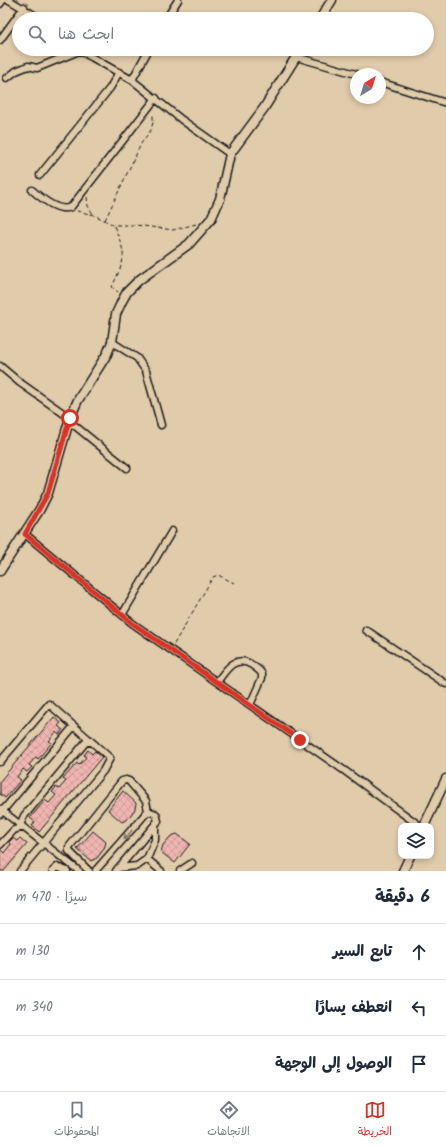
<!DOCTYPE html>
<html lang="ar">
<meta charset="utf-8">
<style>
body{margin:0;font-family:Kalam,"Playpen Sans Arabic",sans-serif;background:#f6f6f7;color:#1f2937;direction:rtl}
.controls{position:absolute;right:12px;bottom:12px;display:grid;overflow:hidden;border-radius:8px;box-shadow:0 2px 6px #0003}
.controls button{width:36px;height:36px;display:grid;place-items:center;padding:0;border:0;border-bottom:1px solid #e0e1e3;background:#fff;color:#1f2937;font:20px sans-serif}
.compass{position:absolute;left:350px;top:68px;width:36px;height:36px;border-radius:50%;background:#fff;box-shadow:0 2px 6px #0003;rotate:38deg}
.stop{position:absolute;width:12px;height:12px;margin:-9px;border:3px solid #d93025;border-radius:50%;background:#fff}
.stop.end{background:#d93025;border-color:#fff;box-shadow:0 1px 4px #0008}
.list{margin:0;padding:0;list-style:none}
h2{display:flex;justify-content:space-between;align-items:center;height:52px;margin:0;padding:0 16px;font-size:17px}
h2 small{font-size:13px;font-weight:400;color:#747a83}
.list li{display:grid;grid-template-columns:26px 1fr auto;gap:12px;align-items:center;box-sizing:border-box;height:56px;padding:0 16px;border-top:1px solid #e0e1e3}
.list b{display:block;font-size:15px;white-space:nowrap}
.list em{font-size:13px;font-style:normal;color:#747a83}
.icon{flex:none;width:22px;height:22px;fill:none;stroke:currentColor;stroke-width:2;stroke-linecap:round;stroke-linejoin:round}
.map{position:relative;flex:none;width:446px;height:871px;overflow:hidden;direction:ltr}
.search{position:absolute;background:#fff;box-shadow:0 2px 6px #0003;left:12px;right:12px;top:12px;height:44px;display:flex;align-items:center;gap:10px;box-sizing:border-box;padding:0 14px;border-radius:22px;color:#747a83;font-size:15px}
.sheet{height:220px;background:#fff}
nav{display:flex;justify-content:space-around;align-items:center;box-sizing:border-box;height:56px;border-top:1px solid #e0e1e3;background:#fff;font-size:11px;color:#747a83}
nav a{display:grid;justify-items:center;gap:2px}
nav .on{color:#d93025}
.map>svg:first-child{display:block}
</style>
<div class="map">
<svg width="446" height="871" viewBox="0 0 446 871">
<defs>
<pattern id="building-cross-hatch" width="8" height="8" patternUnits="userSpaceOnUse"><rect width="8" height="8" fill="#f0b5b1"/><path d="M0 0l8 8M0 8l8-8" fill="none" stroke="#cd9b98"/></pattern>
</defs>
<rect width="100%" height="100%" fill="#e0cbaa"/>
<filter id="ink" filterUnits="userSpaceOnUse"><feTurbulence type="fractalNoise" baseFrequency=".025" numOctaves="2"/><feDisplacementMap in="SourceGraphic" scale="8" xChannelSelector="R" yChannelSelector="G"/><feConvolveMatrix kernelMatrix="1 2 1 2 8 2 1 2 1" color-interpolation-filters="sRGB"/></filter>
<g filter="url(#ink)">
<!-- building -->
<path fill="url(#building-cross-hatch)" stroke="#1c1c1c" d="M54 717 61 723 58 726 63 730 59 735 56 732 49 741 52 743 48 747 38 759 36 757 29 765 32 767 27 772 23 769 17 777 21 780 5 798 0 794V781Z
M88 750 92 754 95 751 102 757 39 832 32 826 35 822 30 818 45 800 49 803 56 795 52 792 56 787 59 789 66 781 63 779 77 763 79 765 86 757 84 755Z
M123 791 136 803 135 809 128 819 122 822 108 810Z
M93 831 106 842 104 849 97 858 91 861 77 849Z
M177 834 190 844 175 863 161 852 163 845 171 836Z
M13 838 17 841 20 838 27 844 4 871H0V849L4 853 11 844 9 842Z"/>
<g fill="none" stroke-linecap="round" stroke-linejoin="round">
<!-- minor casing -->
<g stroke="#1c1c1c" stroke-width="9">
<path id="minor" d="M9 0 41 19
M0 4 3 0
M166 19 178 0
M0 40 24 7
M77 49 132 80 182 120 230 154
M296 57 356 74
M7 78 16 71 28 66 37 68 79 51
M132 80 149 49
M380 82 446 103
M40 175 110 88 119 72
M32 190C41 198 59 213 71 207L156 98
M112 342 137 358 146 371 161 425
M0 366 19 382 70 418
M69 421 127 468
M25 534 132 623 345 771 420 826
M122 615 172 531
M366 630 446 684
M217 682C226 670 235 654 252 665 256 668 260 670 262 674V678L250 705
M0 762 49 704 110 758 103 771 20 871
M0 809 79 871
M0 814 74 726
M20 825 24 816 85 743 91 741
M0 845 14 830 23 827
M147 859 155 840V824
M118 868 137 866 147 859 161 871
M96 870 148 811 156 814 158 821 116 871
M53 871 57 867 67 871
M89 871 69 851V847L122 781 126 780 129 781 146 801 148 811
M180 871 192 863"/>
</g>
<!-- major casing -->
<g stroke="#1c1c1c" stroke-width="11">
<path id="major" d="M320 19 332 0
M0 571 40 509 48 493 70 418 78 400 107 354 112 342 116 314 122 301 127 292 139 280 189 244 211 219 220 199 230 154 264 108 301 49
M424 826 446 779
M403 871 410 856"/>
</g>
<!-- path -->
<path stroke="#1c1c1c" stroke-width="1" stroke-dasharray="4 3" stroke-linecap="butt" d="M87 197 88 206 93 214
M77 211 94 215 114 225H136L173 230 196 224
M105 220 142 142 151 130 153 122V113
M114 226C127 257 126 256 112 287L118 292
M174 644 213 577 218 575 234 583"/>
<!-- minor -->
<use href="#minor" stroke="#e0cbaa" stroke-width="6"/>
<!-- major -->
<use href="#major" stroke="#e0cbaa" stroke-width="8"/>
</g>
<!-- one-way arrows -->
<defs><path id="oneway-shaft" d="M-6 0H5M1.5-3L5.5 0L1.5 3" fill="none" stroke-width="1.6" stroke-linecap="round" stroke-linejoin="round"/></defs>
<use stroke="#7e7463" href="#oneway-shaft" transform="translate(128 835) rotate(131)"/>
</g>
<g fill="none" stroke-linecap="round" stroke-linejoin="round" filter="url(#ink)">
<!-- route -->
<path stroke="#d93025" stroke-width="5" d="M70 418 48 493 25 534 132 623 300 740"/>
</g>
</svg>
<div class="controls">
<button><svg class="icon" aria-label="layers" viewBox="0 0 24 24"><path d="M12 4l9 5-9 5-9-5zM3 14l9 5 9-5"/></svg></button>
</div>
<svg class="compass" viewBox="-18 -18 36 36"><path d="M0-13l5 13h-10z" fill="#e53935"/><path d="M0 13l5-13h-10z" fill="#747a83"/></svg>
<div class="stop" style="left:70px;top:418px"></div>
<div class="stop end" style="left:300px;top:740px"></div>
<div class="search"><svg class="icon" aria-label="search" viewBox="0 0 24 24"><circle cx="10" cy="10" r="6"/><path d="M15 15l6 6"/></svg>ابحث هنا</div>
</div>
<section class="sheet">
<h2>6 دقيقة<small>سيرًا · 470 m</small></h2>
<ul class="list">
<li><svg class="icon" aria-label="ahead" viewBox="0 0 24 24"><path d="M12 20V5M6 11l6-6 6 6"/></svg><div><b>تابع السير</b></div><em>130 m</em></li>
<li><svg class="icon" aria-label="left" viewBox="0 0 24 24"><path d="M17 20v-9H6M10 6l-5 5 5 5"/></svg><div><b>انعطف يسارًا</b></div><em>340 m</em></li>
<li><svg class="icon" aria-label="arrive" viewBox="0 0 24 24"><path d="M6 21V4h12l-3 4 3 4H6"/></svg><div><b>الوصول إلى الوجهة</b></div></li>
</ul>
</section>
<nav>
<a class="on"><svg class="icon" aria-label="map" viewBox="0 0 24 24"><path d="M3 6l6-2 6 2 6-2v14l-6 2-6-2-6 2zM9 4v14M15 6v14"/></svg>الخريطة</a>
<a><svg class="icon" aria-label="directions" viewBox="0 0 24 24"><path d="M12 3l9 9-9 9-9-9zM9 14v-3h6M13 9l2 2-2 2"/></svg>الاتجاهات</a>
<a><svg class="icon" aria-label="saved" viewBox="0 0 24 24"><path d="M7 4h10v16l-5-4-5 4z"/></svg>المحفوظات</a>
</nav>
